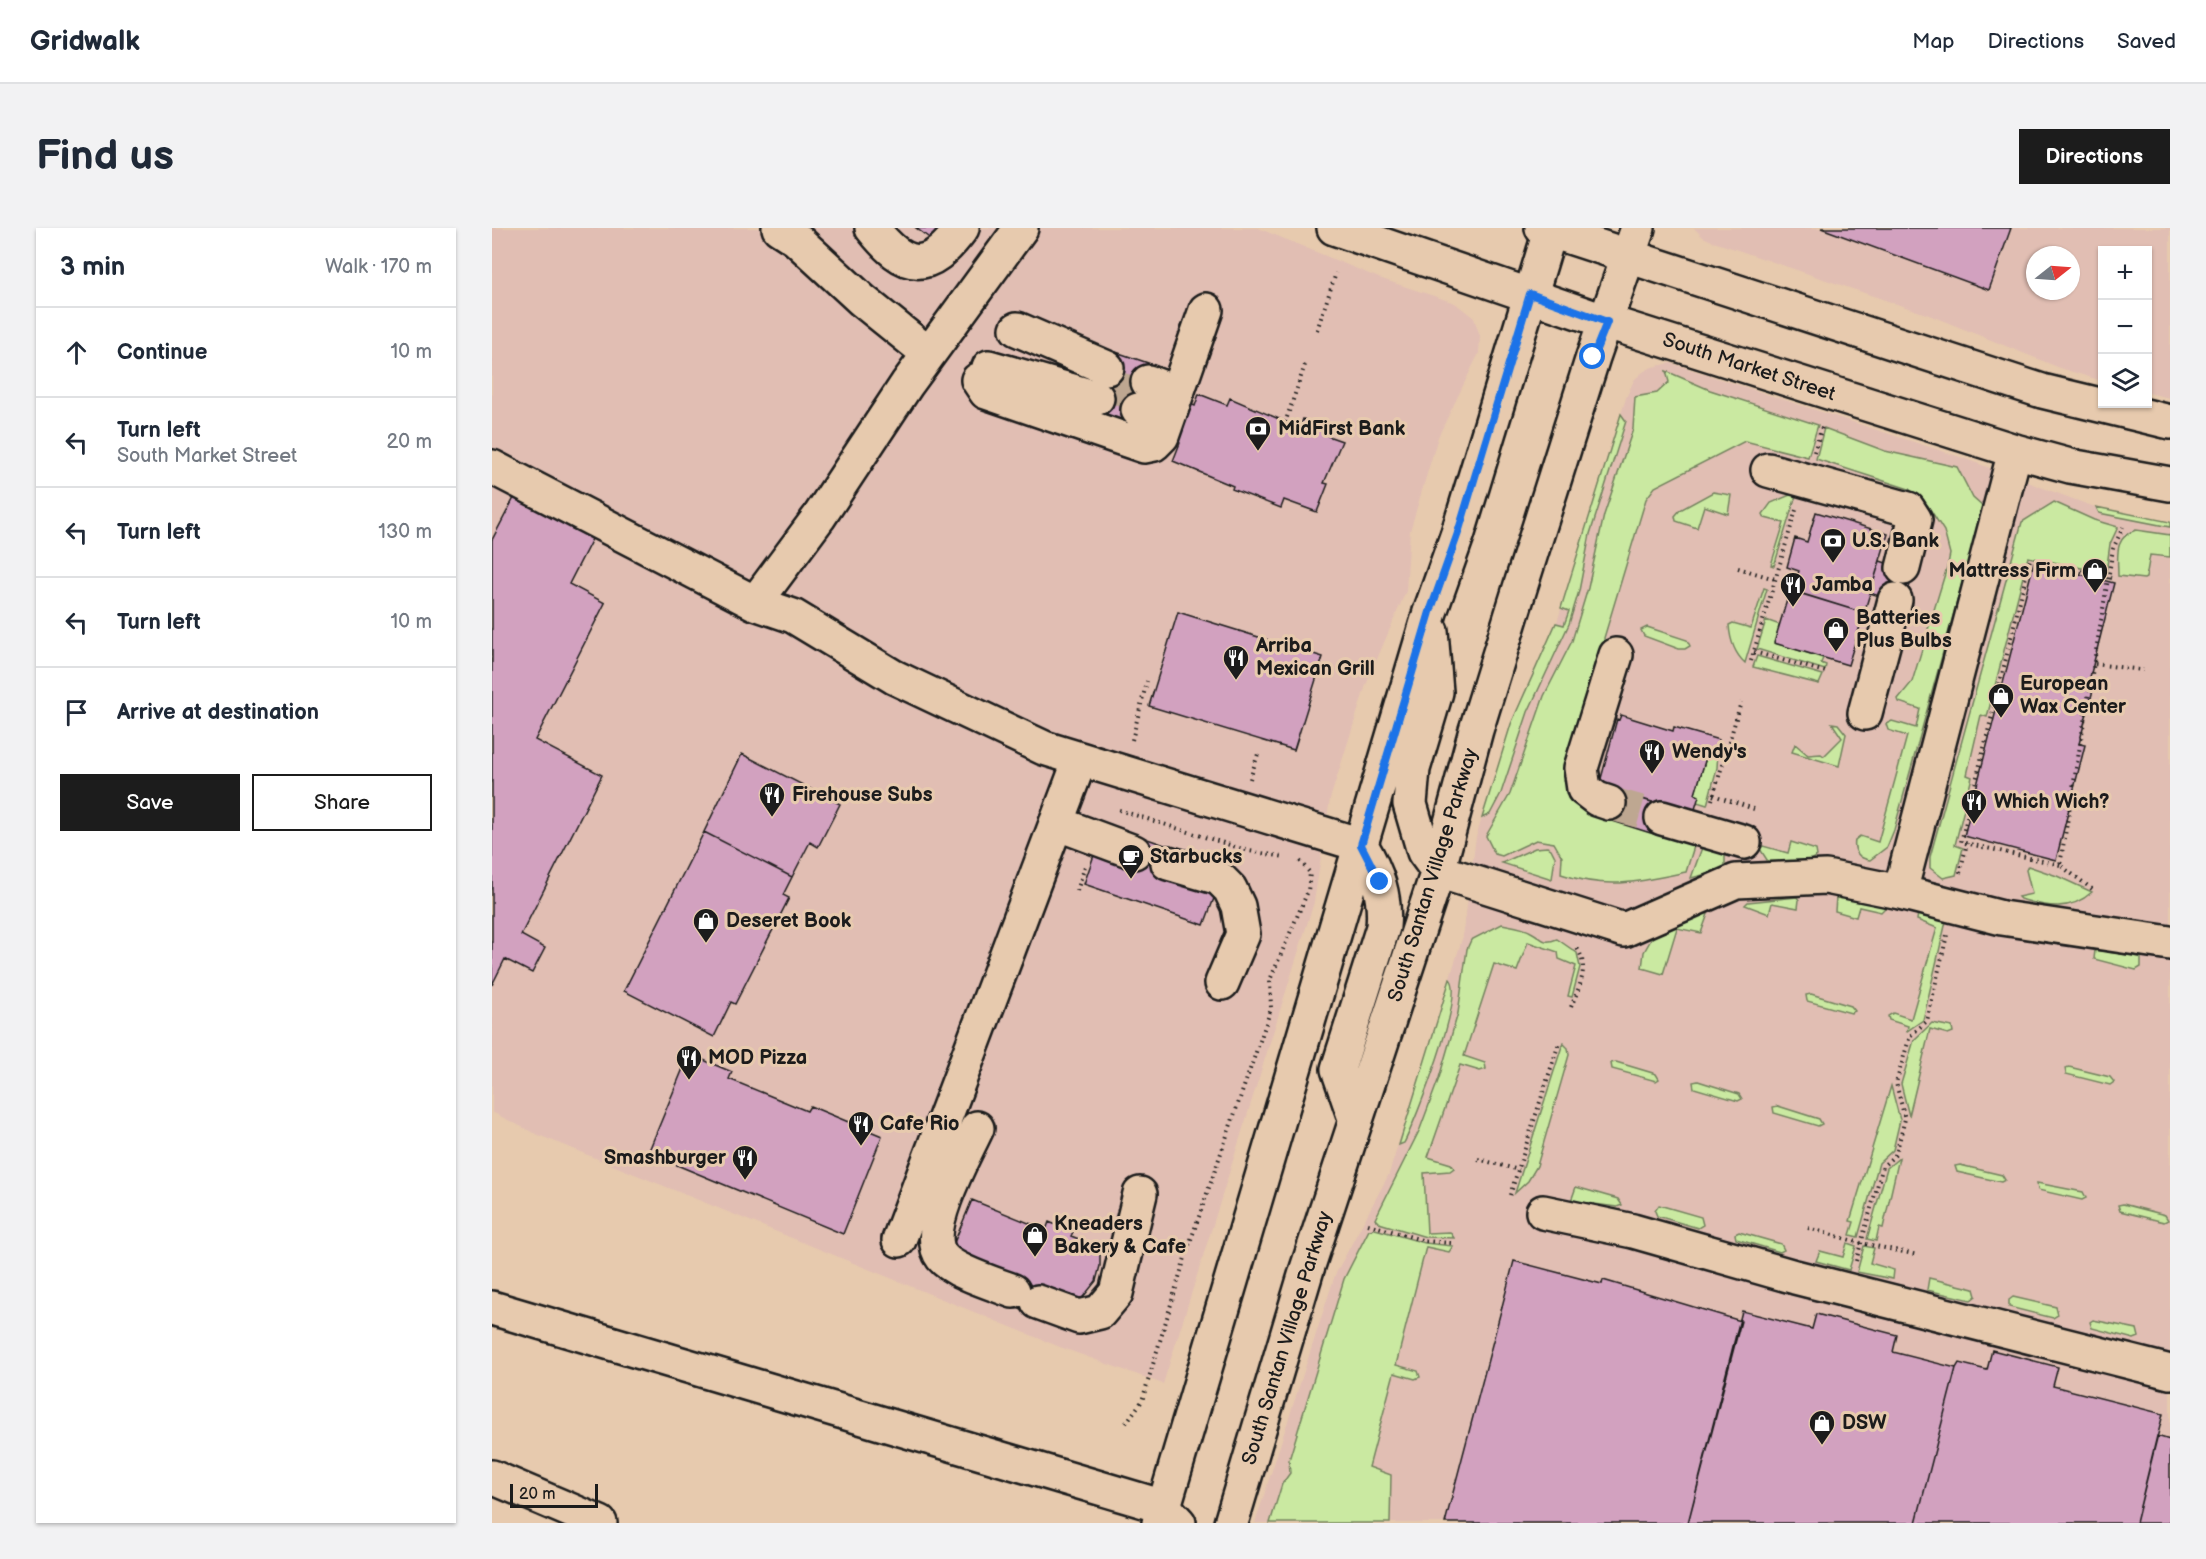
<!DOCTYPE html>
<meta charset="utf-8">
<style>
body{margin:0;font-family:"Balsamiq Sans",sans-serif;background:#f2f2f3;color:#1f2937}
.controls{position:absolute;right:18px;top:18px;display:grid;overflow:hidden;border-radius:0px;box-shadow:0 2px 4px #0004}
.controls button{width:54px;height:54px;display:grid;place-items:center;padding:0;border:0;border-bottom:2px solid #e0e1e3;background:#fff;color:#1f2937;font:30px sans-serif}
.compass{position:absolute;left:1534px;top:18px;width:54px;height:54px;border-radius:50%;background:#fff;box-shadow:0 2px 4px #0004;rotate:73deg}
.scale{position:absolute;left:18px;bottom:15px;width:88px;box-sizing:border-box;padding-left:6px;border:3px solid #1c1c1c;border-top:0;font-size:16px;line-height:21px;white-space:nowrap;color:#1c1c1c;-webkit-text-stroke:4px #e7caae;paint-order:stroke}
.stop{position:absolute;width:18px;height:18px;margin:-14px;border:4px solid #1a73e8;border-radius:50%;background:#fff}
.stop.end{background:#1a73e8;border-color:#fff;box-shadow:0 2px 6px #0008}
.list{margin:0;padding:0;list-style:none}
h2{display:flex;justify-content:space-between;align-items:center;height:78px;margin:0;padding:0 24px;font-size:26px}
h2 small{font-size:20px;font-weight:400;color:#747a83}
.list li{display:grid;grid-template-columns:39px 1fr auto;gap:18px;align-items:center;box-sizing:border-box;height:90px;padding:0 24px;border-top:2px solid #e0e1e3}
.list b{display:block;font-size:22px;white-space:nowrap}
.list p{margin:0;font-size:20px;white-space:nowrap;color:#747a83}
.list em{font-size:20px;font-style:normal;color:#747a83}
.actions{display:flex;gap:12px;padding:18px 24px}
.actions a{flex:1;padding:14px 0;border:2px solid #1c1c1c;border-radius:0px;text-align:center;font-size:21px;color:#1c1c1c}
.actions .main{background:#1c1c1c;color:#fff}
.icon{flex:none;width:33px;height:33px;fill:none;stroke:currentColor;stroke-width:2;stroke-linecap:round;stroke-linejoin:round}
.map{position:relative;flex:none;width:1678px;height:1295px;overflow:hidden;border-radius:0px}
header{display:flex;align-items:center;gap:36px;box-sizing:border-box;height:84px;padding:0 30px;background:#fff;border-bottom:2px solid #e0e1e3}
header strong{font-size:28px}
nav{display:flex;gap:33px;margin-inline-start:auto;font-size:21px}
.intro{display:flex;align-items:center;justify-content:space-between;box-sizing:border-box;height:144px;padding:0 36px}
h1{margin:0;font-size:42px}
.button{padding:15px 27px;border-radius:0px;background:#1c1c1c;color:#fff;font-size:21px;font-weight:700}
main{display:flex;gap:36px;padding:0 36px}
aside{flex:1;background:#fff;border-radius:0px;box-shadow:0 2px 4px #0004}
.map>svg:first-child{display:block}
</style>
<header>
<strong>Gridwalk</strong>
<nav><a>Map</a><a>Directions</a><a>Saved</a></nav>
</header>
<div class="intro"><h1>Find us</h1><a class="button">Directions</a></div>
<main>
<aside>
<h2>3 min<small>Walk · 170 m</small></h2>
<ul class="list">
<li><svg class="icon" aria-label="ahead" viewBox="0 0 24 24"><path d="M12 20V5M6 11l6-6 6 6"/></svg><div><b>Continue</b></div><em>10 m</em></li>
<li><svg class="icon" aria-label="left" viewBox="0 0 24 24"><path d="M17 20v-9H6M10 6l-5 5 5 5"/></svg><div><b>Turn left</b><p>South Market Street</p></div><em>20 m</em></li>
<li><svg class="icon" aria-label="left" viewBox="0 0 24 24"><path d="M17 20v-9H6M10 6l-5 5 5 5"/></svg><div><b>Turn left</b></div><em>130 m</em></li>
<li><svg class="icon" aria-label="left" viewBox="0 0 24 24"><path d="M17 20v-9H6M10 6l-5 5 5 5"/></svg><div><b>Turn left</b></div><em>10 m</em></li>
<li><svg class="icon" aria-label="arrive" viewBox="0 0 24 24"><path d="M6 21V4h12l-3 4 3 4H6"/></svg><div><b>Arrive at destination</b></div></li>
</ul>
<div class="actions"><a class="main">Save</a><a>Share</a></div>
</aside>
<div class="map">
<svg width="1678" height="1295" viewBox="0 0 1678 1295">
<rect width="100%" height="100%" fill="#e7caae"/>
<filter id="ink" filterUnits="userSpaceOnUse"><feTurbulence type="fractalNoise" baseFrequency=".0167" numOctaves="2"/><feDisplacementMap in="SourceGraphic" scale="12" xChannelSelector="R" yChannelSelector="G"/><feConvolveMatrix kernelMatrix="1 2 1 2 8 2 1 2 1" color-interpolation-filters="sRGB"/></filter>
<g filter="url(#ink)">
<!-- built -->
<path fill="#e1beb3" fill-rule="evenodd" d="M0 0H766L887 50 963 75 982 90 988 108 987 125 946 209 918 303 914 363 874 457 838 571 822 674 671 1156 568 1119 44 906 0 884Z
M1202 0H1678V170L1656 165V22H1610V153L1568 140 1437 87 1222 14 1211 9ZM1543 27H1579V63H1543Z
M1179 135 1468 229 1600 278 1678 294V1295H763L843 1047 897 946 971 708 984 609 1019 496 1066 391 1134 170 1142 152 1151 144 1160 139Z"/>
<!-- green -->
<path fill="#cae9a1" stroke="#73825e" stroke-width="1.5" d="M1174 143 1218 162 1326 197 1316 229 1253 213 1163 259 1154 271 1112 410 1113 417 1076 543 1204 612 1194 644C1147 654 1116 662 1069 646L1070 629 1062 615 1044 612 1010 628 1003 626 994 608 1018 566 1052 468 1080 413 1096 360 1112 287 1141 201 1143 169 1165 165 1177 154Z
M1129 186 1134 193 1098 306 1087 363 1077 396 1036 484 1009 565 998 586 990 590 1019 496 1064 395 1072 397 1077 383 1069 380Z
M1332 200 1393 223 1465 239 1481 270 1491 279 1402 602 1395 619 1378 632C1367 631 1361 623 1363 612L1368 608 1386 614 1415 508 1396 502 1394 496 1400 493 1424 500 1428 481 1407 474 1406 471 1420 454 1456 336 1458 326 1452 303 1436 278 1417 261 1324 231Z
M1221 264 1239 267 1236 286 1212 278 1205 300 1184 293 1183 288 1188 282Z
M1305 264 1282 338 1279 337 1292 295 1273 290 1271 286 1279 275Z
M1562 274 1602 292 1626 299 1618 316 1614 345 1536 329 1495 489 1489 487 1475 547 1480 549 1463 617 1471 620 1464 647 1451 650 1438 640V629L1530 294Z
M1604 279 1678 294V299L1607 285Z
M1644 302 1678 307V329L1658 327 1654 350 1652 351 1626 348C1626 329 1621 309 1644 302Z
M1272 360 1275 361 1253 435C1242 425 1238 412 1237 397L1241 395 1259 400Z
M1274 392 1288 397 1283 415 1331 430 1329 435 1334 437 1333 442 1265 421Z
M1155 399 1195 412 1198 418 1193 421H1187L1152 408 1149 402Z
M1265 428 1331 447 1327 456 1261 439Z
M1340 495 1346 496 1354 506 1347 538 1300 524 1303 516 1316 527 1329 526 1332 528 1350 510Z
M1216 523H1226L1225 540 1215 577 1205 574 1203 566Z
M1212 614 1233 623V638L1223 644 1199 650Z
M1299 614 1324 622 1325 628 1315 634 1277 635 1268 621 1271 618 1296 625Z
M1055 619 1059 621 1063 629 1060 651 1010 635 1043 620Z
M1536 638 1565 648 1600 664C1578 684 1555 679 1528 671L1526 669 1540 666 1534 642Z
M1305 669 1307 672 1306 680 1280 675 1277 686 1253 677 1256 674Z
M1344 669 1391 674 1394 679 1389 684 1367 679 1364 689 1343 683Z
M1214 683 1216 686 1209 705 1185 700 1171 746 1150 740 1152 724 1165 701Z
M1426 684 1455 689 1431 792 1415 803 1416 798 1397 792 1396 788 1401 785 1419 791 1445 700 1425 692Z
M1010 696C1020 698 1031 699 1039 704 1051 710 1050 717 1065 711L1085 725 1088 739 1080 769 1076 768 1084 738 1067 731 1066 724 1036 714 1025 743 1002 736 972 828 993 835 994 841 988 843 968 837 936 929 959 936 962 940 958 943 932 945 935 1005 958 1004 962 1010 934 1009 887 995 883 991 928 901 947 850 966 785 975 721 979 712Z
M1603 722 1649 729V739L1644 742 1602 731Z
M958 751C974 766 923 894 912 915L907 917Z
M1319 766 1359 778 1363 783 1359 785 1315 773 1314 767Z
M1440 795 1460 799 1461 804 1456 806 1438 801 1417 888 1409 856 1422 812Z
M1071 815 1076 820 1077 827 1045 938 1036 953 1023 965Z
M1124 834 1164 846 1167 851 1164 853 1120 841 1119 835Z
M1577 839 1618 849 1622 854 1618 857 1574 846 1573 840Z
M1206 853 1247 866 1250 871 1246 873 1202 860 1201 854Z
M1399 858 1408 892 1401 922 1387 935 1366 1009 1358 1007 1362 994 1358 993Z
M1286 878 1327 891 1330 896 1326 898 1282 885 1281 879Z
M1407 930 1391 1000 1387 999 1384 1013 1375 1011 1395 940Z
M1468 937 1510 947 1513 952 1509 954 1465 944 1463 938Z
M1545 955 1591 964 1594 970 1590 972 1546 962Z
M1084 959 1126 971 1130 977 1125 979 1079 973Z
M1631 976 1673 987 1676 992 1672 994 1628 983 1626 977Z
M1167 977 1209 989 1211 997 1206 1000 1165 988 1163 983Z
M883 1001 933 1015 961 1018 957 1024 934 1019 904 1137 926 1143 928 1149 923 1151 902 1145 877 1239 899 1247 898 1295H778L790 1256 798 1245 797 1232 852 1051 877 1002Z
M1247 1004 1289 1016 1292 1022 1288 1024 1244 1011 1243 1006Z
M1355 1015 1364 1018 1357 1042 1324 1033 1328 1023 1351 1029Z
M1372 1018 1382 1020 1378 1035 1402 1042 1401 1051 1365 1044Z
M1437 1050 1482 1061 1484 1068 1479 1072 1435 1062Z
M1521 1069 1564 1079 1566 1087 1561 1090 1517 1079V1072Z
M1601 1092 1645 1101 1647 1109 1642 1111 1600 1100 1598 1094Z"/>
<!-- building -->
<path fill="#d2a1bf" stroke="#1c1c1c" stroke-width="1.5" d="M424 0H455L453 3 448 0 440 12Z
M1329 0H1519L1497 62Z
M621 123 662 137 637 207 596 193Z
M707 166 735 177 738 170 808 200 811 191 839 202 836 208 850 213 832 255 836 256 825 284 792 272 789 280 740 261 741 258 681 233 688 215 680 212 694 174 703 178Z
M23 268 101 309 77 356 113 375 43 512 110 547 29 707 53 720 40 745 13 731 0 757V312Z
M1324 284 1396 306 1372 385 1300 363 1307 343 1295 339 1303 310 1315 314Z
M1388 333 1422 344 1412 376 1378 365Z
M1542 334 1622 355 1596 457 1602 458 1587 516 1593 517 1564 632 1472 608Z
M1298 362 1372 385 1356 437 1282 415Z
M686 384 831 429 802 522 657 478Z
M1129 487 1181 503 1182 499 1227 512 1223 525 1216 523 1203 566 1207 568 1200 591 1186 582 1107 558 1125 491 1127 492Z
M250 526 348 576 326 619 318 614 300 649 212 604Z
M1122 562 1173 578 1165 607 1114 591Z
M212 604 300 649 291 667 297 670 243 776 239 774 222 809 132 763Z
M647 608 681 620 724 665 712 697 592 656 602 627 629 637 637 636Z
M197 826 240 844 237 851 315 883 318 878 390 908 351 1006 156 925Z
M480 972 554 1002 557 994 581 1004 579 1008 608 1019V1038L604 1053 587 1074 541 1087 516 1076 459 1022Z
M1022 1033 1110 1056 1111 1052 1249 1093 1196 1295H953Z
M1250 1083 1320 1101 1324 1086 1405 1107 1401 1124 1464 1140 1424 1295H1196Z
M1500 1122 1566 1139 1561 1158 1671 1186 1644 1295H1424L1464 1140 1467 1135 1495 1142Z
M1665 1208 1678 1212V1295H1644Z"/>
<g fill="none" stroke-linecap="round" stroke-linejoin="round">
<!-- minor-tunnel -->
<path stroke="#bea791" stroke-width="33" stroke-dasharray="33 16" stroke-linecap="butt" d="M609 155 651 168
M1117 575 1170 590"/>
<!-- minor casing -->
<g stroke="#1c1c1c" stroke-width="38">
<path id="minor" d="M287 0 304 11 370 72 437 126
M380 0C414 43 436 46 470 0
M529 0 415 156 327 289 263 375 301 388 402 449 552 520 869 617
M842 0 1115 94 1523 223 1578 238 1678 256
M1050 0 1550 163 1678 194
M525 101 615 140
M497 139 605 170
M486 152 494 164 652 218 662 216 670 208 714 82
M656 154 685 165
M646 182 675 193
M0 239 263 375
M1276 242 1416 281 1423 292 1411 340
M1373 485 1403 372
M1117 575 1105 571 1092 561 1089 540 1124 427
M1170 590 1252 614
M564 595 642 624
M676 635 727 650 738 661 746 678 751 706 730 755
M946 643 1132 702 1244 653 1334 649 1408 664 1510 690 1678 715
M1408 664 1523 223
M485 900C472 929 429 1002 450 1029 462 1044 503 1056 521 1063
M1051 984 1141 1003 1303 1049 1678 1144
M407 1012 588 532
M546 1074 587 1089 608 1084 624 1065 648 966"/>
</g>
<!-- major casing -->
<g stroke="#1c1c1c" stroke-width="38">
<path id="major" d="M939 403 944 464 921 541 918 576 932 624 946 643
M864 893 846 841 891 699C894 668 885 644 869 617
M667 1295 938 384 966 305 1059 0
M739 1295 815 1041 946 643 984 502 1028 360 1101 129 1146 0"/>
</g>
<!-- highway casing -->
<g stroke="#1c1c1c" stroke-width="38">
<path id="highway" d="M0 1080 672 1279 687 1295
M0 1249 108 1295"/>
</g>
<!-- path -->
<path stroke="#1c1c1c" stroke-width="4" stroke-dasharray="1.5 4.5" stroke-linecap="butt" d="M825 102 844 45
M793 195 813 137
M1322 224 1331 196
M1246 340 1283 351
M1262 424 1337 445
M1259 433 1304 282
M1603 436 1651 442
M640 512 655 453
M758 551 767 523
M1221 567 1262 581
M1220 572 1249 474
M627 582 757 623 792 629
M1568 637 1469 614 1538 332 1619 350
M1468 645 1475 615
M1600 661 1568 637 1621 321 1631 299
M585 663 593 638
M1079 779C1087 759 1098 740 1085 720
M986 931 1027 942
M1018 967 1067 815
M876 996 933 1013 959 1015
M1316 1000 1369 1015 1426 1027
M695 1023 779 781 778 752 816 663 818 645 808 633
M1364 1033 1391 938 1404 926 1413 891 1404 855 1418 808 1435 793 1455 707
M634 1195 650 1173 695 1023 686 1021 667 1023"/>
<!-- minor -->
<use href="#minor" stroke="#e7caae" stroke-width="33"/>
<!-- major -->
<use href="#major" stroke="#e7caae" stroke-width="33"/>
<!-- highway -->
<use href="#highway" stroke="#e7caae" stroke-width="33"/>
</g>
</g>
<g fill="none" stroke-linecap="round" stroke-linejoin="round" filter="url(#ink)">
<!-- route -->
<path stroke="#1a73e8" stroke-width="8" d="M888 654 869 617 938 384 966 305 1038 66 1115 94 1101 129"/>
</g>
<!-- icons -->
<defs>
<g id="bank-pin" transform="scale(1.35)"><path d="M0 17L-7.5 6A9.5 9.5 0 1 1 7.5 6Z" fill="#1c1c1c" stroke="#e7caae"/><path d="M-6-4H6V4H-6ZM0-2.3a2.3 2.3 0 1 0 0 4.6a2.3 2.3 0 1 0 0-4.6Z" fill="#fff"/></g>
<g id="shop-pin" transform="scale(1.35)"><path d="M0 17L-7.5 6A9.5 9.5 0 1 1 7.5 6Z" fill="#1c1c1c" stroke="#e7caae"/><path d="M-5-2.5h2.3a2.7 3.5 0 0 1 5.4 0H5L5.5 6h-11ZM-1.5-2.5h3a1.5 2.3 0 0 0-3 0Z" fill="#fff"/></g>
<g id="restaurant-pin" transform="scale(1.35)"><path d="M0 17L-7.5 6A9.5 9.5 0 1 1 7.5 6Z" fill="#1c1c1c" stroke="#e7caae"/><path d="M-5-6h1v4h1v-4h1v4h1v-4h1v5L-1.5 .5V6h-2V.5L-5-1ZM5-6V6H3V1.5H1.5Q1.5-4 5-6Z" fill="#fff"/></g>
<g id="cafe-pin" transform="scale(1.35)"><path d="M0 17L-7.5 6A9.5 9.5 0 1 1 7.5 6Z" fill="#1c1c1c" stroke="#e7caae"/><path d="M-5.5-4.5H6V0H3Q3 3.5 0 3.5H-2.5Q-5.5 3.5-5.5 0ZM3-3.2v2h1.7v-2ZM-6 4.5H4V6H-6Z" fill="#fff"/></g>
</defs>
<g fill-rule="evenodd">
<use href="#bank-pin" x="766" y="201"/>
<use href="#bank-pin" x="1341" y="313"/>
<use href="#shop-pin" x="1603" y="343"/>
<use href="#restaurant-pin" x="1301" y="357"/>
<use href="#shop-pin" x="1344" y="402"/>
<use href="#restaurant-pin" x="744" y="430"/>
<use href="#shop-pin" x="1509" y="468"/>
<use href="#restaurant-pin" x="1160" y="524"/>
<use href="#restaurant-pin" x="280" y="567"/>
<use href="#restaurant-pin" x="1482" y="574"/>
<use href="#cafe-pin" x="639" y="629"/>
<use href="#shop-pin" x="214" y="693"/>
<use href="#restaurant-pin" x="197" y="830"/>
<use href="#restaurant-pin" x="369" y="896"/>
<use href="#restaurant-pin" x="253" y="930"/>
<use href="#shop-pin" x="543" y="1007"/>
<use href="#shop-pin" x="1330" y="1195"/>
</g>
<g text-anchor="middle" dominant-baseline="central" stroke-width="6" stroke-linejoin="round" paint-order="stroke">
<!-- street labels -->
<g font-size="20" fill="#1c1c1c" stroke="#e7caae">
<text transform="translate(1257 139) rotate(18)">South Market Street</text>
<text transform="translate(941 647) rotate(-73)">South Santan Village Parkway</text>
<text transform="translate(795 1110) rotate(-73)">South Santan Village Parkway</text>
</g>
<!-- poi labels -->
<g font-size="20" font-weight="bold" fill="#1c1c1c" stroke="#e7caae" text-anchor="start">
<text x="786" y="201">MidFirst Bank</text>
<text x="1360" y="313">U.S. Bank</text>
<text x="1584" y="343" text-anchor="end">Mattress Firm</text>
<text x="1320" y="357">Jamba</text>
<text x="1364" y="390">Batteries<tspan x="1364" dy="23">Plus Bulbs</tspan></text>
<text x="764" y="418">Arriba<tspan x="764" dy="23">Mexican Grill</tspan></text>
<text x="1528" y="456">European<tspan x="1528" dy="23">Wax Center</tspan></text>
<text x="1180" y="524">Wendy's</text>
<text x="300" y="567">Firehouse Subs</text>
<text x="1502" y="574">Which Wich?</text>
<text x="658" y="629">Starbucks</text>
<text x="234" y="693">Deseret Book</text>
<text x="216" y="830">MOD Pizza</text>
<text x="388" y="896">Cafe Rio</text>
<text x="234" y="930" text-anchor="end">Smashburger</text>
<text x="562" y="996">Kneaders<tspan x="562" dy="23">Bakery &amp; Cafe</tspan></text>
<text x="1350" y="1195">DSW</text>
</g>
</g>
</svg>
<div class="controls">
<button>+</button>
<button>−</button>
<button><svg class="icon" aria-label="layers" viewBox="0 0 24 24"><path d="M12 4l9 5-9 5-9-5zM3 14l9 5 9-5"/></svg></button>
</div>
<svg class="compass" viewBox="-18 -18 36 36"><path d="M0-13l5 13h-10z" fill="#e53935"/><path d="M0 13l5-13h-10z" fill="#747a83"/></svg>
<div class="scale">20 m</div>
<div class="stop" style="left:1101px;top:129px"></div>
<div class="stop end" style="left:888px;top:654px"></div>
</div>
</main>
